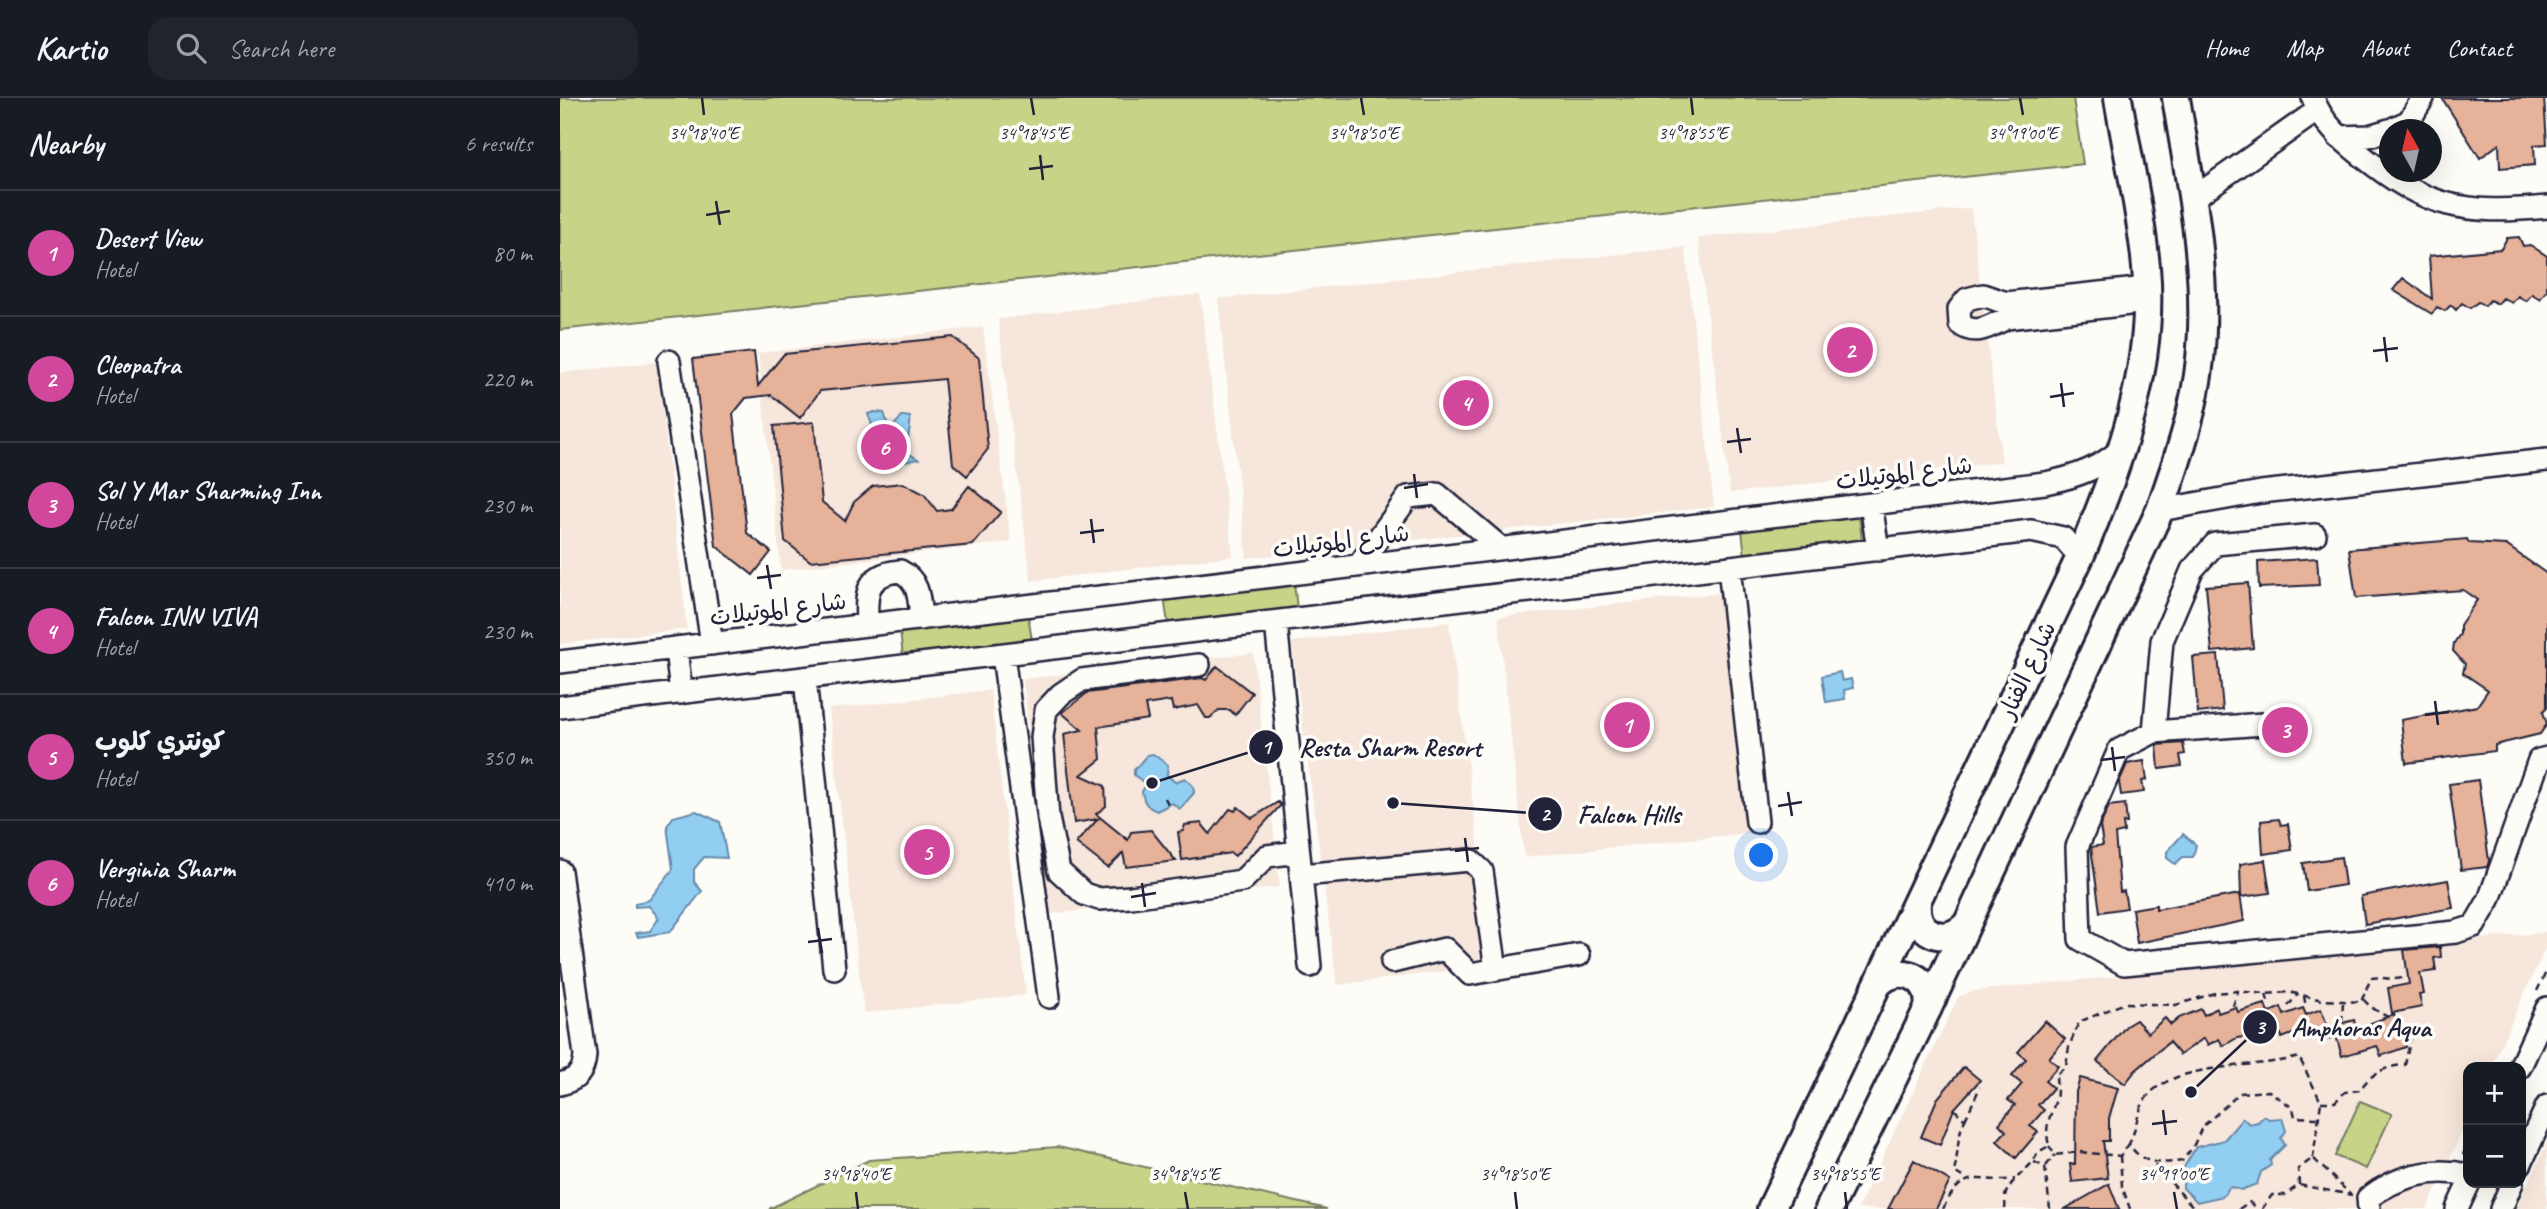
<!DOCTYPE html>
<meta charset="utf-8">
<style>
body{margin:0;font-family:Caveat,"Playpen Sans Arabic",sans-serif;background:#20242c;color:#f1f3f6}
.controls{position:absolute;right:21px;bottom:21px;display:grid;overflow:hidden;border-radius:14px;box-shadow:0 7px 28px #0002}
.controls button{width:63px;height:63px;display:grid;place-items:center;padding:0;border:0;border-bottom:2px solid #363941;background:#171b24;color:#f1f3f6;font:35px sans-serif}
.compass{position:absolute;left:1819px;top:21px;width:63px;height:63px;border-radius:50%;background:#171b24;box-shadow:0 7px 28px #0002;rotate:352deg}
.you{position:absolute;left:1202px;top:758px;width:24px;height:24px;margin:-18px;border:5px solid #fff;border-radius:50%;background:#1a73e8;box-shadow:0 0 0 10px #1a73e833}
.badge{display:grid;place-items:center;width:46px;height:46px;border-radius:50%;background:#1f6fb2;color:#fff;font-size:23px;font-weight:700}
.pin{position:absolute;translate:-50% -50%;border:4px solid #fff;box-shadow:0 2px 7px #0006}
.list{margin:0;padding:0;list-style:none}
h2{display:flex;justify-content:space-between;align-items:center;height:91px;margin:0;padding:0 28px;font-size:30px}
h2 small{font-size:23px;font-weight:400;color:#9ea1a6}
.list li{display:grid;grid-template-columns:46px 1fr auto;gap:21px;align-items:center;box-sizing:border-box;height:126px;padding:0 28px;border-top:2px solid #363941}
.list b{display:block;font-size:26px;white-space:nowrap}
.list p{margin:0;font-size:23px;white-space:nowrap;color:#9ea1a6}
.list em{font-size:23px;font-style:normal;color:#9ea1a6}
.icon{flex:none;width:38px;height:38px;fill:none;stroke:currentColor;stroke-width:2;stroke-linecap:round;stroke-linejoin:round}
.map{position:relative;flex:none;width:1987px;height:1111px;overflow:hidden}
header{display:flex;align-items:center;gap:42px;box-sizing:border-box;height:98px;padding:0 35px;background:#171b24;border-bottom:2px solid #363941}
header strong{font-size:33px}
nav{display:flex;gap:38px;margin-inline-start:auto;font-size:24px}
.search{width:490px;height:63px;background:#20242c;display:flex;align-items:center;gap:18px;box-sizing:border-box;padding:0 24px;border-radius:21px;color:#9ea1a6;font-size:26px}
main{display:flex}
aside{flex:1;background:#171b24}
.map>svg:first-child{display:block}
</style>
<header>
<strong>Kartio</strong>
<div class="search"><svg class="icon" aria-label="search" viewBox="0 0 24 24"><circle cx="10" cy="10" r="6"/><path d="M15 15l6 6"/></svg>Search here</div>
<nav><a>Home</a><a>Map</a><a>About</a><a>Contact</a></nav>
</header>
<main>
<aside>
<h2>Nearby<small>6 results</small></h2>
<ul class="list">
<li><span class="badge" style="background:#d1479c">1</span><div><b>Desert View</b><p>Hotel</p></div><em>80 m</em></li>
<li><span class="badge" style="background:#d1479c">2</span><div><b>Cleopatra</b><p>Hotel</p></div><em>220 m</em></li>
<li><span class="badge" style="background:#d1479c">3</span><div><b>Sol Y Mar Sharming Inn</b><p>Hotel</p></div><em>230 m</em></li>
<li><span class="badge" style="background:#d1479c">4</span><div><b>Falcon INN VIVA</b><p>Hotel</p></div><em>230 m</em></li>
<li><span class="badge" style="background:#d1479c">5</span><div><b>كونتري كلوب</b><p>Hotel</p></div><em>350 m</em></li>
<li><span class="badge" style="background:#d1479c">6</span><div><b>Verginia Sharm</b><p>Hotel</p></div><em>410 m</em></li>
</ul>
</aside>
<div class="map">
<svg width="1987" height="1111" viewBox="0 0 1987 1111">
<rect width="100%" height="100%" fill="#fdfcf7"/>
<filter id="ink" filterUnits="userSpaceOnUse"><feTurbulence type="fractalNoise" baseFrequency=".0143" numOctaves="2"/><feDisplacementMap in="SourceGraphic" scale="14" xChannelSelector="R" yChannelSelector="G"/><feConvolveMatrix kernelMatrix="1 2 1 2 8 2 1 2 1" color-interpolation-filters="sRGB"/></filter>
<g filter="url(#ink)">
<!-- built -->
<path fill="#f6e6db" d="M1411 110 1442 364 1170 395 1138 140Z
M1125 149 1154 409 687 460 658 201Z
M640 196 673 458 471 483 438 221Z
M423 229 451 444 221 472 198 255Z
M97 264 127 531 0 546V275Z
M1170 494 1196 734 964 759 938 519Z
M889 524 934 867 777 887 732 544Z
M693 555 720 789 490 816 463 581Z
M430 592 466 897 304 915 269 611Z
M1987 834V846L1931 969H1908V1020L1867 1111H1298L1398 899 1413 893Z
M1987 1044V1111H1956L1985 1050Z"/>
<!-- green -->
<path fill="#c7d488" stroke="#747b62" stroke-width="2" d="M0 0H1513L1523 66 0 232Z
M1299 417 1302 443 1185 458 1182 432Z
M734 484 737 511 608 526 604 499Z
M468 516 472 543 343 559 340 532Z
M1800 1003 1832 1016 1806 1071 1775 1058Z
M498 1049 767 1111H209L309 1062Z"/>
<!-- water -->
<path fill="#92cef2" stroke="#6589a9" stroke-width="2" d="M314 314 324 315 328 327 333 328 343 318 350 319C352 332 345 341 348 355L358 361 331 367 312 362C300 344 313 343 312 328 312 324 309 320 308 316Z
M1280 574 1282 583 1291 581 1293 590 1284 592 1285 601 1266 604 1262 578Z
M593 656 608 667 607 677 615 684 625 680 633 688 634 695 620 711 612 705 597 713C586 709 584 704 582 694L586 686 574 677V672L587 657Z
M136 713 160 724 167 760 144 759 134 771V784L142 793 110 834 78 839 76 835 90 833 99 820 89 808 75 809V805L89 802 113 771 107 728 113 719Z
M1623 736 1636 747 1633 759H1623L1615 766 1607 760V754Z
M1704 1018 1709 1021 1722 1020 1726 1033 1721 1040 1725 1047 1710 1062 1711 1067 1701 1074 1697 1086 1681 1092 1670 1089 1663 1098 1637 1104 1623 1090V1071L1636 1049 1664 1042 1683 1020 1689 1026 1698 1024Z"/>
<!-- building -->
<path fill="#e6b299" stroke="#22223b" stroke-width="2" d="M1882 0H1984L1987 46 1974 47 1975 67 1940 70 1939 46 1920 60Z
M1959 139 1963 148 1970 147 1987 158V192L1980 201 1972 196 1966 203 1958 198 1952 205 1943 200 1938 206 1930 202 1925 208 1918 204 1910 210 1902 205 1896 212 1891 207 1885 213 1877 209 1872 216 1833 192 1843 180 1872 201 1869 158 1941 151 1947 140Z
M393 239 419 260 428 351 407 378 393 366 384 281 260 293 240 320 211 297 186 300 173 316 187 435 211 454 193 477 156 448 133 261 194 254 198 288 224 256Z
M254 324 262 404 285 423 294 404 313 388 343 385 364 396 377 413 391 411 409 388 441 414 413 447 250 463 225 443 214 328Z
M1907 441 1909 445 1946 447 1987 476V609L1983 614 1987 626 1980 636 1935 647V653L1846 665 1841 622 1917 608 1928 592 1903 575 1905 566 1893 553 1894 545 1900 536V527L1917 502 1903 492 1796 500 1789 451Z
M1757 460 1759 487 1699 490 1698 464Z
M1688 485 1693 550 1652 554 1646 488Z
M1658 557 1663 612 1638 615 1633 559Z
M657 568 692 595 675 617 670 612H659L650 620H646L638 607 613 612 611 603 585 607 588 621 538 629 541 661 521 677 545 688 546 708 536 716 568 742 571 734 591 732 616 763 566 769 563 755 548 770 516 745 538 721 514 725 504 636 522 632 502 615 527 595 642 580 646 582Z
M1623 645 1625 656 1620 657 1622 668 1599 671 1597 647Z
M1584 663 1587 682 1582 683 1584 694 1561 697 1559 684 1567 666Z
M1918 682 1929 763 1927 769 1901 772 1889 686Z
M718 704 721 707 675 758 671 755 622 762 618 734 623 733 625 727 641 725 650 736 670 711 675 713 678 709 692 720Z
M1565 706 1567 725H1563L1564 734 1555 736 1560 794 1564 793 1567 810 1540 814 1531 749 1543 747 1540 728 1549 708Z
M1719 721 1721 727 1728 726 1732 752 1703 756 1701 723Z
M1781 759 1785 787 1747 793 1743 765Z
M1705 762 1710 795 1681 799 1680 766Z
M1888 782 1893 810 1805 826 1801 798Z
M1680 796 1684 823 1577 845 1572 811 1596 807V811Z
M1880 849 1881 859 1874 860 1876 873 1860 875 1864 896 1859 897 1862 909 1832 915 1828 890 1849 886 1844 852Z
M1705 906 1708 915 1721 909 1724 917 1743 910 1746 917 1761 911 1768 929 1794 922 1796 929H1801L1834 916 1846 949 1821 958 1817 948 1782 958 1776 938 1760 944 1758 939 1747 943 1743 932 1722 940 1721 936 1691 942 1690 938 1677 940 1663 948 1659 941 1648 947 1644 940 1620 957 1609 944 1575 973 1565 986 1537 963 1566 928 1576 922 1588 935 1605 920 1611 927 1619 920 1641 911 1644 917 1656 910 1658 915 1676 909 1678 914Z
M1485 923 1505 941 1489 960 1498 968 1485 983 1493 990 1478 1007 1484 1012 1470 1028 1478 1034 1456 1060 1437 1043 1446 1033 1439 1026 1455 1007 1448 1002 1462 986 1452 978 1466 961 1458 954Z
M1404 969 1420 982 1394 1011 1380 1047 1361 1039 1377 1001Z
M1520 980 1558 990 1549 1020V1043H1543L1548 1080 1512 1084 1510 1066H1515L1516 994Z
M1354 1062 1390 1083 1376 1111H1328Z
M1549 1086 1559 1111H1505Z"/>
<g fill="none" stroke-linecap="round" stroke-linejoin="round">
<!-- minor casing -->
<g stroke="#22223b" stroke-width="26">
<path id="minor" d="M1753 0C1762 25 1781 41 1801 57 1866 110 1905 117 1987 109
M1830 32 1849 23 1863 0
M1778 39 1809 38 1829 32
M1632 101 1758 12
M1587 190 1446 205 1423 197 1407 201 1399 211 1400 226C1416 239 1432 227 1447 220L1587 204
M109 263 152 546
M1311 406 1318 452
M1600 412 1701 394 1987 362
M799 467 848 399 877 396 941 450
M1169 469 1197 724
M716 524 750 868
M307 527C306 498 304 476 340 473 360 483 359 501 361 521
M116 550 121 595
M443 557 489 899
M0 564 1485 385C1512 380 1540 371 1561 351
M639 567 522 582 501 596 486 612 482 639 488 720 499 773 524 796 539 801 571 799 682 783 707 758 738 754
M245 580 274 871
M0 609 1471 433 1503 440 1520 459
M1703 626 1594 634 1559 652 1517 749 1520 841 1564 866 1896 834 1914 828 1929 802 1979 662 1987 660
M1594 634 1602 543 1632 472 1655 446 1755 437
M0 773 25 957C24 974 17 982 0 986
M741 777 910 762 922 773 936 872
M832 864 885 851 910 876 1019 857
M1960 969 1987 910
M1961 1065 1987 1008
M1809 1111 1808 1100C1837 1078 1872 1069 1908 1077
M1897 1111 1909 1085
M1941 1111 1952 1085"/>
</g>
<!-- major casing -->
<g stroke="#22223b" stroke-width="32">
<path id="major" d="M1357 805C1354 835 1384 848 1405 828
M1318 886C1340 864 1373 880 1368 910
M1211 1111 1520 459C1559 368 1595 270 1586 169 1581 113 1567 56 1558 0
M1269 1111 1368 910 1600 412C1617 363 1635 313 1640 261 1649 175 1630 85 1616 0"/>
</g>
<!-- path -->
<path stroke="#22223b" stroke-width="2.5" stroke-dasharray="7 5" stroke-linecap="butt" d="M605 700 609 708
M1977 893 1987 872
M1706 896 1709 907
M1744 898 1746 910
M1673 908 1678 893
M1728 908 1738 896
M1782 924 1783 904
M1761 1004H1775L1785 994 1800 992C1810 976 1825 968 1845 967L1851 938C1840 920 1817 918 1803 901
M1394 1011 1405 1022C1396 1039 1399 1055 1394 1074L1406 1081
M1405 1022 1420 989
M1489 1048 1495 1057 1519 1054 1560 1058 1569 1046
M1903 1057 1908 1045
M1560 1058 1562 1088 1570 1111
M1753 1060 1761 1004 1739 959C1697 972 1599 961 1581 1010 1576 1022 1575 1034 1569 1046 1582 1067 1600 1066 1622 1063L1633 1049 1642 1029 1680 995 1709 993 1733 1010 1735 1019 1757 1020
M1474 1064 1485 1069 1490 1111
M1595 1067 1635 1111
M1486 1068 1495 1057
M1739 1087 1738 1071 1753 1060 1791 1097
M1383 1111C1404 1067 1418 1086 1455 1081
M1445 1111C1446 1106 1444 1100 1446 1095 1453 1078 1472 1071 1478 1054L1489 1048C1484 1026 1490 1021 1496 1001 1498 995 1496 984 1496 977L1506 968 1509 949 1519 924 1565 905 1616 907 1655 895 1678 893 1706 896 1729 894 1762 902 1801 904 1811 880C1823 878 1832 884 1844 879
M1679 1111 1689 1104 1698 1111
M1702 1111 1712 1097H1725L1739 1087 1792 1097"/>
<!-- minor -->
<use href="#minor" stroke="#fdfcf7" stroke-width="21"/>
<!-- major -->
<use href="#major" stroke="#fdfcf7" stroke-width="26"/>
</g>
</g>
<!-- ticks -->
<path fill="none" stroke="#22223b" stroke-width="2.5" d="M142 0 144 17M471 0 474 17M801 0 804 17M1131 0 1133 17M1460 0 1463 17M480 57 483 82M469 71 493 68M156 103 160 127M146 117 170 113M1824 239 1827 264M1813 253 1838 250M1501 285 1504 309M1490 299 1514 295M1177 330 1181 355M1167 344 1191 341M854 376 857 400M844 390 868 386M531 421 534 445M520 435 544 432M207 467 211 491M197 480 221 477M1875 603 1878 627M1865 617 1889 614M1552 649 1555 673M1541 662 1565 659M1228 694 1232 718M1218 708 1242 704M905 740 908 764M895 753 919 750M582 785 585 809M571 799 596 795M258 830 262 855M248 844 272 841M1603 1012 1606 1037M1592 1026 1617 1023M296 1094 298 1111M625 1094 628 1111M955 1094 957 1111M1285 1094 1287 1111M1614 1094 1617 1111"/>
<g text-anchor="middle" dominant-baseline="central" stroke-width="7" stroke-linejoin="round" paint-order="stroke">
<!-- street labels -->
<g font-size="24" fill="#22223b" stroke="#fdfcf7">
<text transform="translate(1344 375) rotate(-7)">شارع الموتيلات</text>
<text transform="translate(781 443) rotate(-7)">شارع الموتيلات</text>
<text transform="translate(218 511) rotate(-7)">شارع الموتيلات</text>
<text transform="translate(1467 572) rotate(-65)">شارع الفنار</text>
</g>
</g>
<g font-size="18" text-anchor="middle" fill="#22223b" stroke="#fdfcf7" stroke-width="7" stroke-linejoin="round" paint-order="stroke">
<text x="144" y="41">34°18'40"E</text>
<text x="474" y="41">34°18'45"E</text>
<text x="804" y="41">34°18'50"E</text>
<text x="1133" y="41">34°18'55"E</text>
<text x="1463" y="41">34°19'00"E</text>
<text x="296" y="1082">34°18'40"E</text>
<text x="625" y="1082">34°18'45"E</text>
<text x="955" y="1082">34°18'50"E</text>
<text x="1285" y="1082">34°18'55"E</text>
<text x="1614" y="1082">34°19'00"E</text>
</g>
<!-- callouts -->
<path fill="none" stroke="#22223b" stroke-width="2.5" d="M592 685L706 649M833 705L985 716M1631 994L1700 929"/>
<g fill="#22223b" stroke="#fdfcf7" stroke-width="2.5">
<circle cx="592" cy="685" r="7"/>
<circle cx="833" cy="705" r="7"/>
<circle cx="1631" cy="994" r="7"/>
<circle cx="706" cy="649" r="18"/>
<circle cx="985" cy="716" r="18"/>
<circle cx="1700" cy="929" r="18"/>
</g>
<g font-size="21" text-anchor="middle" font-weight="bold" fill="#fff">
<text x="706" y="656">1</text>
<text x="985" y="723">2</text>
<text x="1700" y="936">3</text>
</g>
<g font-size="26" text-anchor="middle" font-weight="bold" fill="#22223b" stroke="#fdfcf7" stroke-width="7" stroke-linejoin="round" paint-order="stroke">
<text x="830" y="658">Resta Sharm Resort</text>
<text x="1069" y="725">Falcon Hills</text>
<text x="1801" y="938">Amphoras Aqua</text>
</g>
</svg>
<div class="controls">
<button>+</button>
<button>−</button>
</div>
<svg class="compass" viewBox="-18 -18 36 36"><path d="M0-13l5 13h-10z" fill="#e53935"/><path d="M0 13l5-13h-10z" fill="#9ea1a6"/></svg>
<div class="you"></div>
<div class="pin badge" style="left:1067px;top:627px;background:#d1479c">1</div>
<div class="pin badge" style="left:1290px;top:252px;background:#d1479c">2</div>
<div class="pin badge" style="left:1725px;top:632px;background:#d1479c">3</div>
<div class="pin badge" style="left:906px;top:305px;background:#d1479c">4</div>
<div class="pin badge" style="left:367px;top:754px;background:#d1479c">5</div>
<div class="pin badge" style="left:324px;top:349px;background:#d1479c">6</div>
</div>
</main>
